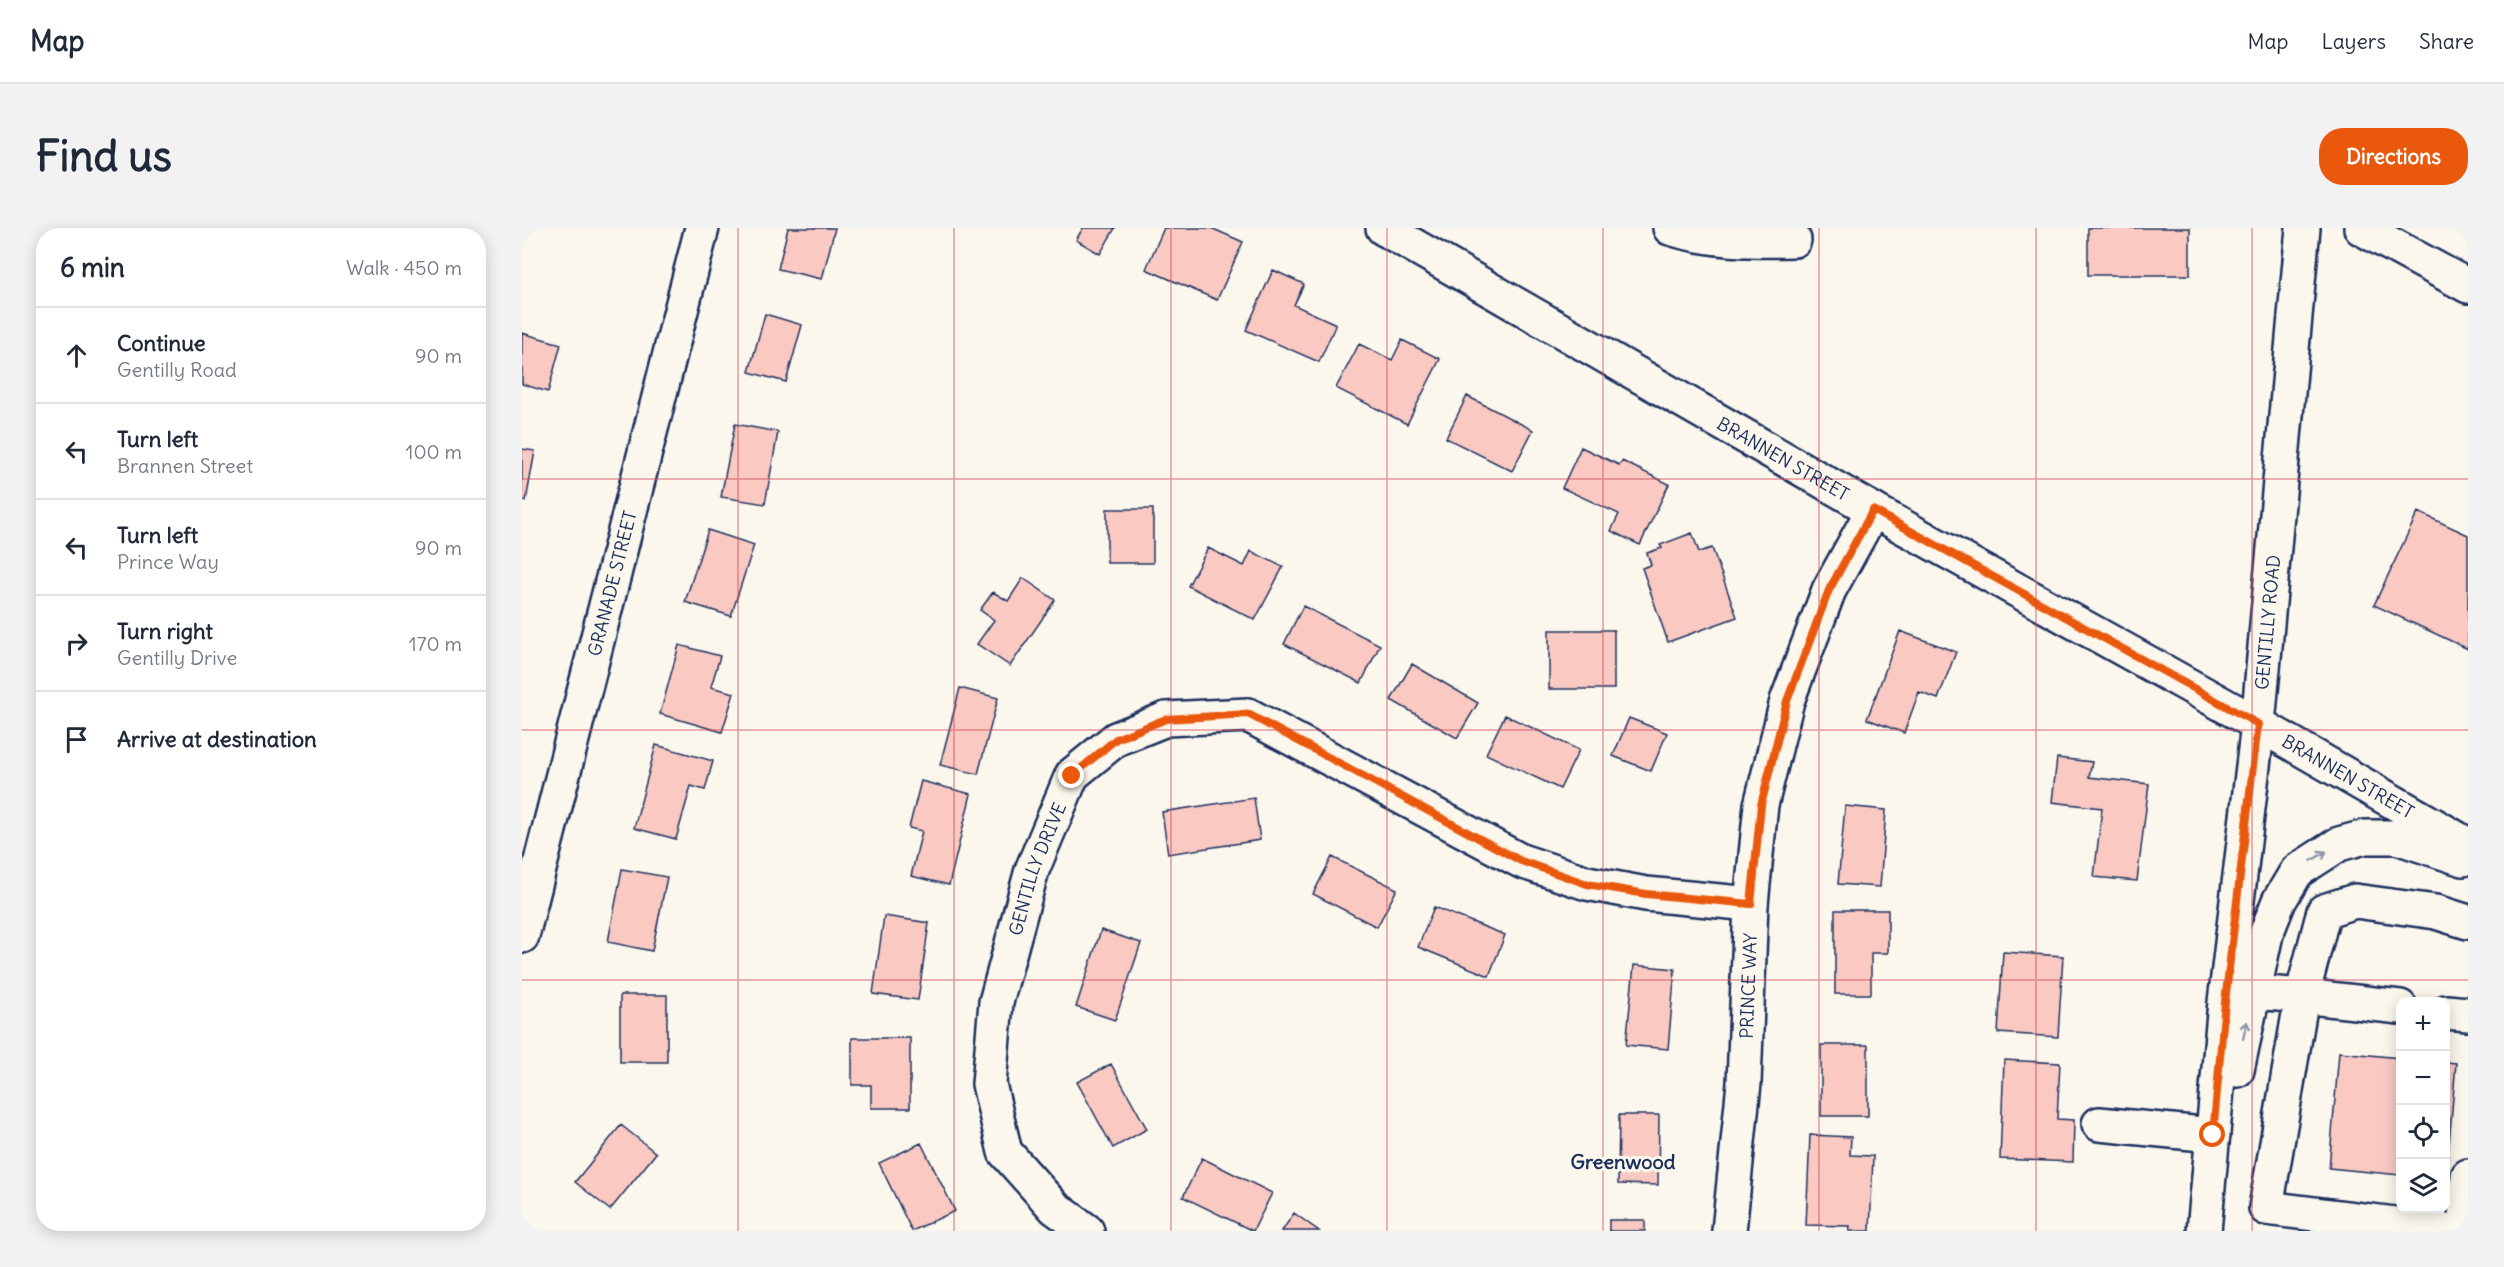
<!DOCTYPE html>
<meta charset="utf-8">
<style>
body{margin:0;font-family:Delius,sans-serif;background:#f2f2f3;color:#1f2937}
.controls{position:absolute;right:18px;bottom:18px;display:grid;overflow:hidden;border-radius:12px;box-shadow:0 3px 15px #0003}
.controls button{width:54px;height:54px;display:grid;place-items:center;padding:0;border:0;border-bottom:2px solid #e0e1e3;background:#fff;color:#1f2937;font:30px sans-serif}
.stop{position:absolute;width:18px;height:18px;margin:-14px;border:4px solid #ea580c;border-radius:50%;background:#fff}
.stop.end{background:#ea580c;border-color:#fff;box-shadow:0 2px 6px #0008}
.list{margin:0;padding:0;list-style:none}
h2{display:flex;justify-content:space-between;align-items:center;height:78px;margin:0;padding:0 24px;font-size:26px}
h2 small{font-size:20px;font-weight:400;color:#747a83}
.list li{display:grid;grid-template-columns:39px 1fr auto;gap:18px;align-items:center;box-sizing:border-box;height:96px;padding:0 24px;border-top:2px solid #e0e1e3}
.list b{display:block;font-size:22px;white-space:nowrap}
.list p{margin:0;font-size:20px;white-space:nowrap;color:#747a83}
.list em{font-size:20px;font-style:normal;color:#747a83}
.icon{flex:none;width:33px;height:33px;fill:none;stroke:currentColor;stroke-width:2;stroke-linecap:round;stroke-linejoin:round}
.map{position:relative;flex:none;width:1946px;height:1003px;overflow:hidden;border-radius:24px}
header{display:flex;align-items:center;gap:36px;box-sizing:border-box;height:84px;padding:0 30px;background:#fff;border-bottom:2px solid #e0e1e3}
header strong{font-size:28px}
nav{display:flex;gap:33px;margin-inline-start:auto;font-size:21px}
.intro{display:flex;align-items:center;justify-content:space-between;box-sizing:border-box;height:144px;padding:0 36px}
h1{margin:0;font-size:42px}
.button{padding:15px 27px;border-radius:24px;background:#ea580c;color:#fff;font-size:21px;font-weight:700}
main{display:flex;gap:36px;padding:0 36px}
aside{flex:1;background:#fff;border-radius:24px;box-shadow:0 3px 15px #0003}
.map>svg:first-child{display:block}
</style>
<header>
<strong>Map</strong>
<nav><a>Map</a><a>Layers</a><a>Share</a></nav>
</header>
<div class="intro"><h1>Find us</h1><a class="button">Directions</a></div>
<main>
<aside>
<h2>6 min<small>Walk · 450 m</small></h2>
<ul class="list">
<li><svg class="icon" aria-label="ahead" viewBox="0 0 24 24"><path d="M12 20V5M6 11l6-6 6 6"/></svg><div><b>Continue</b><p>Gentilly Road</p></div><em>90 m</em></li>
<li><svg class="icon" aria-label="left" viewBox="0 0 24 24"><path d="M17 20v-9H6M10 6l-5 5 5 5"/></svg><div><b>Turn left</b><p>Brannen Street</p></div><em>100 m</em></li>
<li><svg class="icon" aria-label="left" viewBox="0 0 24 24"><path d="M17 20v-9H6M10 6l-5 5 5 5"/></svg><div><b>Turn left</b><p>Prince Way</p></div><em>90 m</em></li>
<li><svg class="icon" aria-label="right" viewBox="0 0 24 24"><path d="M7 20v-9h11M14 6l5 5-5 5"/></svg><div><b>Turn right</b><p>Gentilly Drive</p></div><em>170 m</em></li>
<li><svg class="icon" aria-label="arrive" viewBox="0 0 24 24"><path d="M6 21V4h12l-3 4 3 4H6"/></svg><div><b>Arrive at destination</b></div></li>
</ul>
</aside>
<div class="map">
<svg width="1946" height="1003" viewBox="0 0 1946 1003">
<rect width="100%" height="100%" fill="#fbf7ec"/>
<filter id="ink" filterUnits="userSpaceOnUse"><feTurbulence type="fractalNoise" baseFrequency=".0167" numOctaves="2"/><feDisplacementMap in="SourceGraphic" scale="12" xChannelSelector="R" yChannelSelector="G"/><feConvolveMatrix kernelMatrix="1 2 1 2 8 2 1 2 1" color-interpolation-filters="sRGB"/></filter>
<g filter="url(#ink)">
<!-- building -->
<path fill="#f9c9c2" stroke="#1b2f5e" stroke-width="1.5" d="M266 0H313L300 51 256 41Z
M561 0H593L578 26 554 12Z
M642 0H689L721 14 695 72 624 41Z
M1566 0H1668V47H1566Z
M751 42 782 56 772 77 814 96 797 134 724 102Z
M243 86 280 97 264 154 227 144Z
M0 105 39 116 26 164 0 156Z
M880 112 918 131 885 196 814 160 837 116 870 132Z
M945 168 1011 202 990 243 924 210Z
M213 196 256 204 243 276 199 269Z
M1059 219 1097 237 1100 233 1147 256 1118 317 1089 303 1097 286 1040 260Z
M0 221 13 223 4 273 0 272Z
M585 281H631V335H585Z
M1896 284 1946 307V421L1852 377Z
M186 302 232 317 209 388 163 374Z
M1170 305 1177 324 1190 320 1215 389 1146 414 1120 340 1129 337 1125 325 1140 320 1138 317Z
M686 320 722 338 729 323 761 339 733 392 666 358Z
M501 350 533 372 488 438 455 416 472 392 458 382 471 364 486 373Z
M781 378 858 417 839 455 762 416Z
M1027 402H1092V461H1027Z
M1378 403 1434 424 1416 471 1397 464 1382 505 1345 491Z
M157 417 198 428 189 459 212 465 200 504 138 486Z
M890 436 956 475 935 510 869 472Z
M438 460 476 470 456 546 418 537Z
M983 487 1057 522 1038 561 964 526Z
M1107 490 1145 505 1129 543 1091 528Z
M134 517 191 533 183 562 169 558 154 611 112 600Z
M1535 530 1570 534 1567 549 1627 556 1615 653 1572 649 1580 580 1530 574Z
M399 553 449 566 427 657 389 648 400 603 387 600Z
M732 570 738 612 646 626 640 584Z
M1323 578 1364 582 1358 659 1316 656Z
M810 629 875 661 855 699 791 666Z
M100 641 145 649 130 723 86 714Z
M912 679 983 707 967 748 896 719Z
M1313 682H1366V725H1349V766H1313Z
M362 688 407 695 396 772 351 766Z
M579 702 619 715 593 792 554 779Z
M1481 724 1541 728 1536 809 1476 805Z
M1112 737 1153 741 1146 821 1104 817Z
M98 767H145V834H98Z
M330 810H388V880H349V857H330Z
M1299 817H1346V888H1299Z
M1817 824 1878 830V947L1807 940Z
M1482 832 1538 835 1535 891 1552 892 1551 934 1478 931Z
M1924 834 1934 835 1924 951Z
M589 836 625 901 591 920 555 854Z
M1097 887H1137L1136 957 1096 956Z
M99 897 134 925 88 982 53 954Z
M1288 907 1329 909 1328 927 1351 928 1348 1003H1327L1328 998 1284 997Z
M399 915 433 983 390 1003 357 935Z
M680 930 750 965 731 1003 661 969Z
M772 985 797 1003H760Z
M1087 992H1123V1003H1087Z"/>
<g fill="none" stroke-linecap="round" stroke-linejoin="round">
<!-- minor casing -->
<g stroke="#1b2f5e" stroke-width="38">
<g id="minor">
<path id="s1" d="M861 0 1351 282 1736 496 1946 617"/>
<path d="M1148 0C1188 13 1230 13 1272 12"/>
<path d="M1839 0 1946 58"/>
<path id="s2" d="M0 708 180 0"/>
<path d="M1731 764 1780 768 1744 980 1930 1003"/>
<path d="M1878 779 1780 768 1802 683 1833 673 1914 684 1946 694"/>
<path d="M1924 784 1946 786"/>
<path d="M1715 842 1744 706 1757 673 1775 643 1817 616 1843 609H1875L1941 631"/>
<path d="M1577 896 1691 907"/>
<path id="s3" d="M565 1003 533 980 483 924 467 856 474 774 510 642 550 547 594 511 644 491 726 487 999 633 1065 655 1124 666 1229 676"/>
<path id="s4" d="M1207 1003 1222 855 1229 676 1239 577 1265 473 1307 362 1351 282"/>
<path id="s5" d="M1682 1003 1703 774 1736 496 1781 0"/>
<path d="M1942 1003 1946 948"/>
</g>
</g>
<!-- minor -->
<use href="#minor" stroke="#fbf7ec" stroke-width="33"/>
</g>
<!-- one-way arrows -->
<defs><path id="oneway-shaft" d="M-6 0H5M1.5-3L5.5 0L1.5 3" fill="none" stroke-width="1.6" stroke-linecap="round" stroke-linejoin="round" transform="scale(1.5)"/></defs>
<g stroke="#8b93a5">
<use href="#oneway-shaft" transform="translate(1797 628) rotate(-32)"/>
<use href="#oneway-shaft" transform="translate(1723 802) rotate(-78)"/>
</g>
</g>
<g fill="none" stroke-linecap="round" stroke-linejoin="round" filter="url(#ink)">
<!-- route -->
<path stroke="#ea580c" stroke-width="8" d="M550 548 594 511 644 491 726 486 999 633 1065 656 1124 666 1229 676 1239 577 1265 473 1307 362 1351 282 1736 496 1703 774 1691 907"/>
</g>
<!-- grid -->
<path fill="none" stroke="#d1495b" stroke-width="1.5" stroke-opacity="0.55" d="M216 0V1003M432 0V1003M649 0V1003M865 0V1003M1081 0V1003M1297 0V1003M1514 0V1003M1730 0V1003M0 251H1946M0 502H1946M0 752H1946"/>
<g text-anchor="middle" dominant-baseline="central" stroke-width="6" stroke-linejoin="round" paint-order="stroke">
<!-- street labels -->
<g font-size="18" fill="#1b2f5e" stroke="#fbf7ec">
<text stroke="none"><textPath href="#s1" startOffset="462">BRANNEN STREET</textPath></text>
<text stroke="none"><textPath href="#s2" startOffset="364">GRANADE STREET</textPath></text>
<text stroke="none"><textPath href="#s5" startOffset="612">GENTILLY ROAD</textPath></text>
<text stroke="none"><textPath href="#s1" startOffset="1110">BRANNEN STREET</textPath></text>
<text stroke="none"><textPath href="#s3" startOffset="406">GENTILLY DRIVE</textPath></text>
<text stroke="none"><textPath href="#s4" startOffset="246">PRINCE WAY</textPath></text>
</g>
<!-- neighbourhood labels -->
<g font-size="20" font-weight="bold" fill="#1b2f5e" stroke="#fbf7ec">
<text x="1101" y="933">Greenwood</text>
</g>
</g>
</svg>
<div class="controls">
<button>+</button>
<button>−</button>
<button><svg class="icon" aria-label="locate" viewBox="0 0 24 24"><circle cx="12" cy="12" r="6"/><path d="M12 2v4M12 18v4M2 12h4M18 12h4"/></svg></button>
<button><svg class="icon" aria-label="layers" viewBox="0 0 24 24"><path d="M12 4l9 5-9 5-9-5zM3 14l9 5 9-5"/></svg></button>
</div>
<div class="stop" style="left:1691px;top:907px"></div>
<div class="stop end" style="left:550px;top:548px"></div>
</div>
</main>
